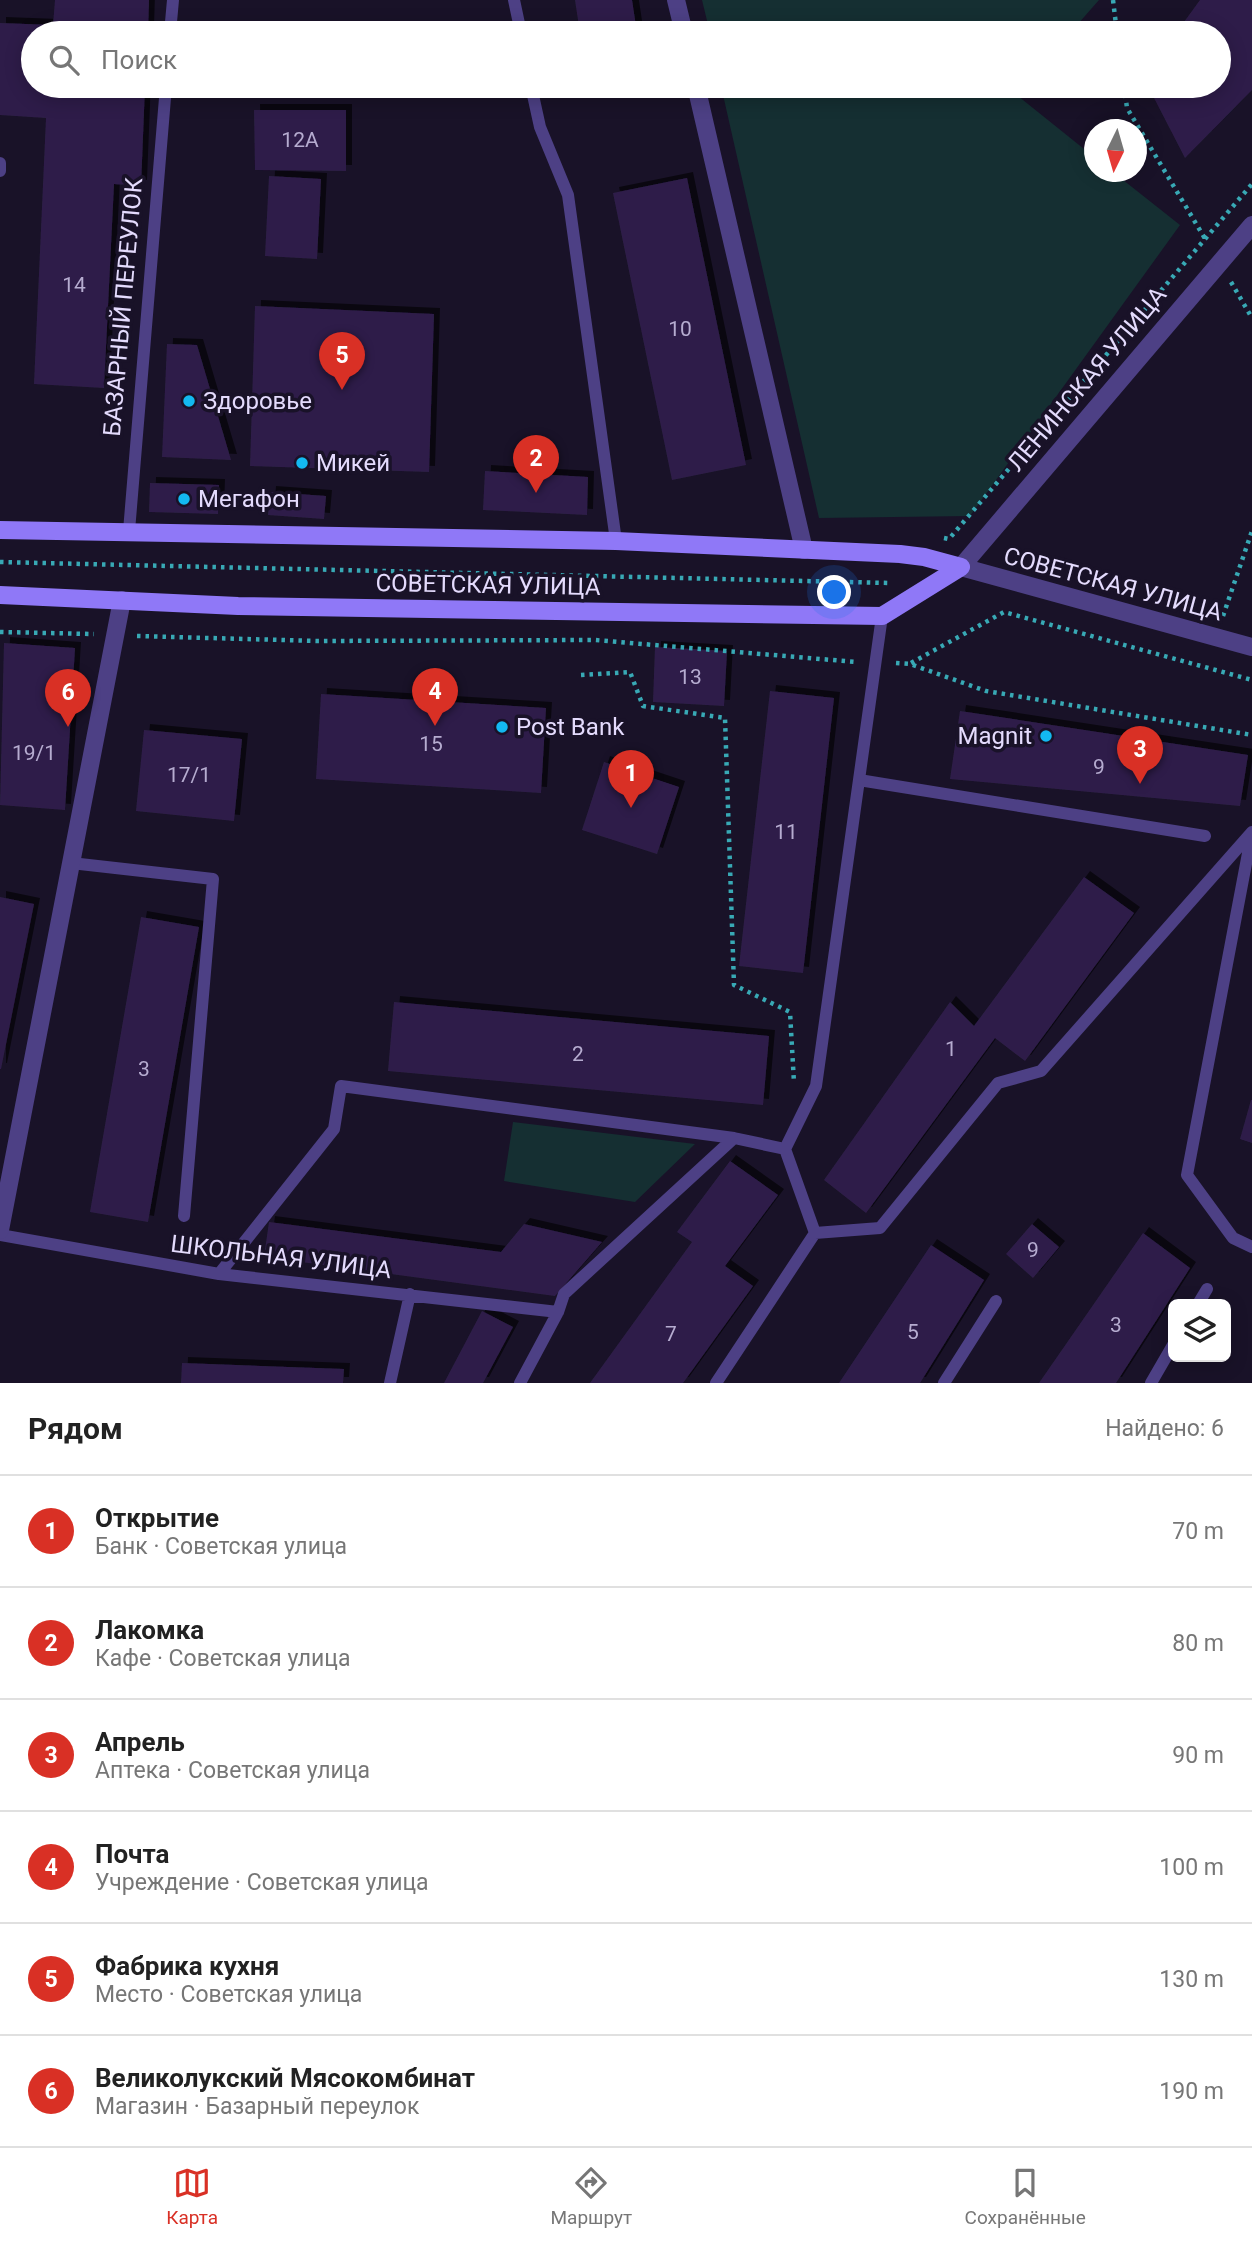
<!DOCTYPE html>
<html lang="ru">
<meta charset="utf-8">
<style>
body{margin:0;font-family:Roboto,sans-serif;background:#f2f2f2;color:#222}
.controls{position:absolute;right:21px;bottom:21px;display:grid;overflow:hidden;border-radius:10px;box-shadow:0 4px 18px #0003}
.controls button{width:63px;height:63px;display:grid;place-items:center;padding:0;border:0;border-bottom:2px solid #e0e0e0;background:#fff;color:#222;font:35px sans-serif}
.compass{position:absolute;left:1084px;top:119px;width:63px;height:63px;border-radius:50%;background:#fff;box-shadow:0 4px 18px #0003;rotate:185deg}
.you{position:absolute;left:835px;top:593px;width:24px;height:24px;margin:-18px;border:5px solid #fff;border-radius:50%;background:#1a73e8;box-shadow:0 0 0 10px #1a73e833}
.badge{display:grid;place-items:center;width:46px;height:46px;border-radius:50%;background:#d93025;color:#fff;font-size:23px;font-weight:700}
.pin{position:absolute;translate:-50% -58px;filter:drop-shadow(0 2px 4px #0008)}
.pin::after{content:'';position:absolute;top:37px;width:24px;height:21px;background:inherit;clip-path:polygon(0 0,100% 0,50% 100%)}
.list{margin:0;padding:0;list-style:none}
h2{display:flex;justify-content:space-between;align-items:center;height:91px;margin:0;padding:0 28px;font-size:30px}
h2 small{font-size:23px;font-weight:400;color:#767676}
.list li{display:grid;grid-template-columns:46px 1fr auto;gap:21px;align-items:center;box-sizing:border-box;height:112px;padding:0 28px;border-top:2px solid #e0e0e0}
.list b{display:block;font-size:26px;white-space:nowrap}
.list p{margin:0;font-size:23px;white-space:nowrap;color:#767676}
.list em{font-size:23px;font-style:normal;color:#767676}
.icon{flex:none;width:38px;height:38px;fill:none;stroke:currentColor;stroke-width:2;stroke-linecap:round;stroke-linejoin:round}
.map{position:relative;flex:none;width:1252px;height:1383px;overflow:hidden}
.search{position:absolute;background:#fff;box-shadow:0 4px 18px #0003;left:21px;right:21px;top:21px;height:77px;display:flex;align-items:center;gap:18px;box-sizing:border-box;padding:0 24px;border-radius:38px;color:#767676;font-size:26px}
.sheet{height:763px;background:#fff}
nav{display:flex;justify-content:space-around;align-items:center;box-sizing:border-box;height:98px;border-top:2px solid #e0e0e0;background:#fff;font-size:19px;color:#767676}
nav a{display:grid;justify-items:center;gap:4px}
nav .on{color:#d93025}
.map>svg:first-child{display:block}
</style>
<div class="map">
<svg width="1252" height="1383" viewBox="0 0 1252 1383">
<defs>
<filter id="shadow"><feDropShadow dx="6" dy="-6" stdDeviation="0" flood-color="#0009"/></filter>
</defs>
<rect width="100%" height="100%" fill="#191228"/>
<!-- green -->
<path fill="#152f32" d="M702 0H1099L1070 33H710Z
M721 86H1026L1018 96 1094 157V172H1113L1180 225 970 516 819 518Z
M513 1122 695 1144 635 1202 504 1181Z"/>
<!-- building -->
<path fill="#2e1f48" filter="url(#shadow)" d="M55 0H149L148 33H33V86H145L141 186 114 184 104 388 34 384 46 118 0 115V23L53 25Z
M575 0H632L637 33H580Z
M1200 0H1252V90L1185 158 1153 96 1154 86H1219V33H1176Z
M587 86H649V87L589 96Z
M254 110H346V171L255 170Z
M269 176 321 179 317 259 265 256Z
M687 178 746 465 672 480 613 193Z
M255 306 434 314 429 472 250 466Z
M167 344 197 345 231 460 162 457Z
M485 471 588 477 587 515 483 510Z
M150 483 219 485 218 514 149 512Z
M270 492 326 496 324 519 268 515Z
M4 643 75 648 65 810 0 805Z
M655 647 727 651 724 706 653 702Z
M770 691 834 698 803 973 739 966Z
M321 694 546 708 541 793 316 779Z
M960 711 1248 755 1240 806 950 779Z
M144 730 242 739 234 821 136 811Z
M604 762 679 787 657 854 582 830Z
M1084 877 1134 913 1025 1061 995 1038 866 1213 824 1180 950 1002 974 1026Z
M0 897 34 904 1 1069H0Z
M141 917 199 927 148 1222 90 1212Z
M394 1002 769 1036 763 1105 388 1071Z
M1251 1100H1252V1143L1240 1139Z
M730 1161 778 1195 725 1266 753 1286 683 1383H590L692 1242 677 1232Z
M269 1222 501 1252 524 1224 602 1242 555 1296 264 1257Z
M1032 1224 1059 1247 1033 1278 1006 1254Z
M1143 1233 1190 1268 1116 1383H1039Z
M931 1245 984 1280 920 1383H839Z
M482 1311 513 1327 483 1383H444Z
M182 1363 344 1369 343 1383H181Z"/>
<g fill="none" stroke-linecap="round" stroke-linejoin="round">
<!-- path -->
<path stroke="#38a9b5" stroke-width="4.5" stroke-dasharray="3.5 5" stroke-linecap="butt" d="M1113 0 1117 33
M1124 86 1127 108 1207 242
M1231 282 1252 318
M944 538 949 539 1252 184
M0 562 890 583
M1223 616 1252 531
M0 632 94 634
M137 636 318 641 595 640 856 662
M896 663 910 664 986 691 1252 735
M911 663 1004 612 1252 680
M581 675 630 672 643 706 725 718 734 985 790 1012 794 1083"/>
<!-- service -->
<path stroke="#4d4085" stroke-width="12" d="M514 0 521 33
M170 33 173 0
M531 86 540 127 568 195 616 541
M0 163V171
M129 531 166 86
M859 780 1205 836
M1252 832 1187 1175 1233 1238 1252 1247
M71 863 213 879 184 1216
M785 1149 815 1233 880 1228 998 1083 1041 1071 1252 832
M0 1235 219 1274 558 1312
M219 1274 334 1129 341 1086 734 1138 785 1149 816 1086 882 616
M1198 1304 1207 1289
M390 1383 410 1294
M520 1383 558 1312 564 1294 734 1138
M716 1383 815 1233
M944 1383 996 1301
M1151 1383 1173 1345"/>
<!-- pedestrian -->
<path stroke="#4d4085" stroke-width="18" d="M676 0 684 33
M696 86 804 550"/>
<!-- minor -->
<path stroke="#4d4085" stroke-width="18" d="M0 1230 122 600"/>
<!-- tertiary -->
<path stroke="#4d4085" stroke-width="18" d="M1252 225 961 567 1252 647"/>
<!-- secondary -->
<path stroke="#8f78f7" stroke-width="18" d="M0 530 616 541 900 554 924 557 961 567
M0 595 238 606 882 616 961 567"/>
</g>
<!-- markers -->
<g fill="#13b9f1" stroke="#191228" stroke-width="2.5">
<circle cx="189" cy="401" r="7"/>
<circle cx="302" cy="463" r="7"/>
<circle cx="184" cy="499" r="7"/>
<circle cx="502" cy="727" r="7"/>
<circle cx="1046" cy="736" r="7"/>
</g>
<g text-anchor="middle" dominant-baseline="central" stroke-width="7" stroke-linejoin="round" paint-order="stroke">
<!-- number labels -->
<g font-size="21" fill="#b6acd0">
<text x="300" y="140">12А</text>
<text x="74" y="285">14</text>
<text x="680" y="329">10</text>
<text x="690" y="677">13</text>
<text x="431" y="744">15</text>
<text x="34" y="753">19/1</text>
<text x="1099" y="767">9</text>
<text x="189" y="775">17/1</text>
<text x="786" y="832">11</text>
<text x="951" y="1049">1</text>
<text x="578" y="1054">2</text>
<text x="144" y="1069">3</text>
<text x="1033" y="1250">9</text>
<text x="1116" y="1325">3</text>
<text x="913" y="1332">5</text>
<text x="671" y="1334">7</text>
</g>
<!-- street labels -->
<g font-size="24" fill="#e4dbfd" stroke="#191228">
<text transform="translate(123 307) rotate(-85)">БАЗАРНЫЙ ПЕРЕУЛОК</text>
<text transform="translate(1087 379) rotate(-50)">ЛЕНИНСКАЯ УЛИЦА</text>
<text transform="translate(1113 584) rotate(15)">СОВЕТСКАЯ УЛИЦА</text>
<text transform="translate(488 585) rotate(1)">СОВЕТСКАЯ УЛИЦА</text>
<text transform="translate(281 1257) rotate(7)">ШКОЛЬНАЯ УЛИЦА</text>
</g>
<!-- poi labels -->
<g font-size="24" fill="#e4dbfd" stroke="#191228" text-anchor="start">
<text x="203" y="401">Здоровье</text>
<text x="316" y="463">Микей</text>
<text x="198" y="499">Мегафон</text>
<text x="516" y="727">Post Bank</text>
<text x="1032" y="736" text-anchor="end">Magnit</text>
</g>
</g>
</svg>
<div class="controls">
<button><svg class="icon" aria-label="layers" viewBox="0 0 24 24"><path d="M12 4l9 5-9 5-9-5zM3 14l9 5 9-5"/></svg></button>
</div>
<svg class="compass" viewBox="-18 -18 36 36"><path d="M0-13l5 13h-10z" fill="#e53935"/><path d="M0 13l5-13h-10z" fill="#767676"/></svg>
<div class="you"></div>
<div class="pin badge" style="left:631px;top:808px">1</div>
<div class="pin badge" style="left:536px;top:493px">2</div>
<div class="pin badge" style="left:1140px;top:784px">3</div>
<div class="pin badge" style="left:435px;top:726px">4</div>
<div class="pin badge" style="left:342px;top:390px">5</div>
<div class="pin badge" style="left:68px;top:727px">6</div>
<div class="search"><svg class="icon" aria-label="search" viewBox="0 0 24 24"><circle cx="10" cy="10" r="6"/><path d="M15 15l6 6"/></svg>Поиск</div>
</div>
<section class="sheet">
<h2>Рядом<small>Найдено: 6</small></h2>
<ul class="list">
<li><span class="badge">1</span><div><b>Открытие</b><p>Банк · Советская улица</p></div><em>70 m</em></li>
<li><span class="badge">2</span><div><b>Лакомка</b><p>Кафе · Советская улица</p></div><em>80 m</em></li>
<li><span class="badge">3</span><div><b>Апрель</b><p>Аптека · Советская улица</p></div><em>90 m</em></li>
<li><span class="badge">4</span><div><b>Почта</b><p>Учреждение · Советская улица</p></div><em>100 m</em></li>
<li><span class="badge">5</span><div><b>Фабрика кухня</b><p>Место · Советская улица</p></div><em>130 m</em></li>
<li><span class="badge">6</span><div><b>Великолукский Мясокомбинат</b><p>Магазин · Базарный переулок</p></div><em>190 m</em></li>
</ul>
</section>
<nav>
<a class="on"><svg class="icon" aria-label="map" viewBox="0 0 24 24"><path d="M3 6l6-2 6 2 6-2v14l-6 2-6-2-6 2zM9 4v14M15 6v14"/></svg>Карта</a>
<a><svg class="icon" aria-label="directions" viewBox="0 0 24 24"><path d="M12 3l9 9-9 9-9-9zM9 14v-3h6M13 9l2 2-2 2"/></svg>Маршрут</a>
<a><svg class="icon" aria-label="saved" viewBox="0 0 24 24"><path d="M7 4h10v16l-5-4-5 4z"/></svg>Сохранённые</a>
</nav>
